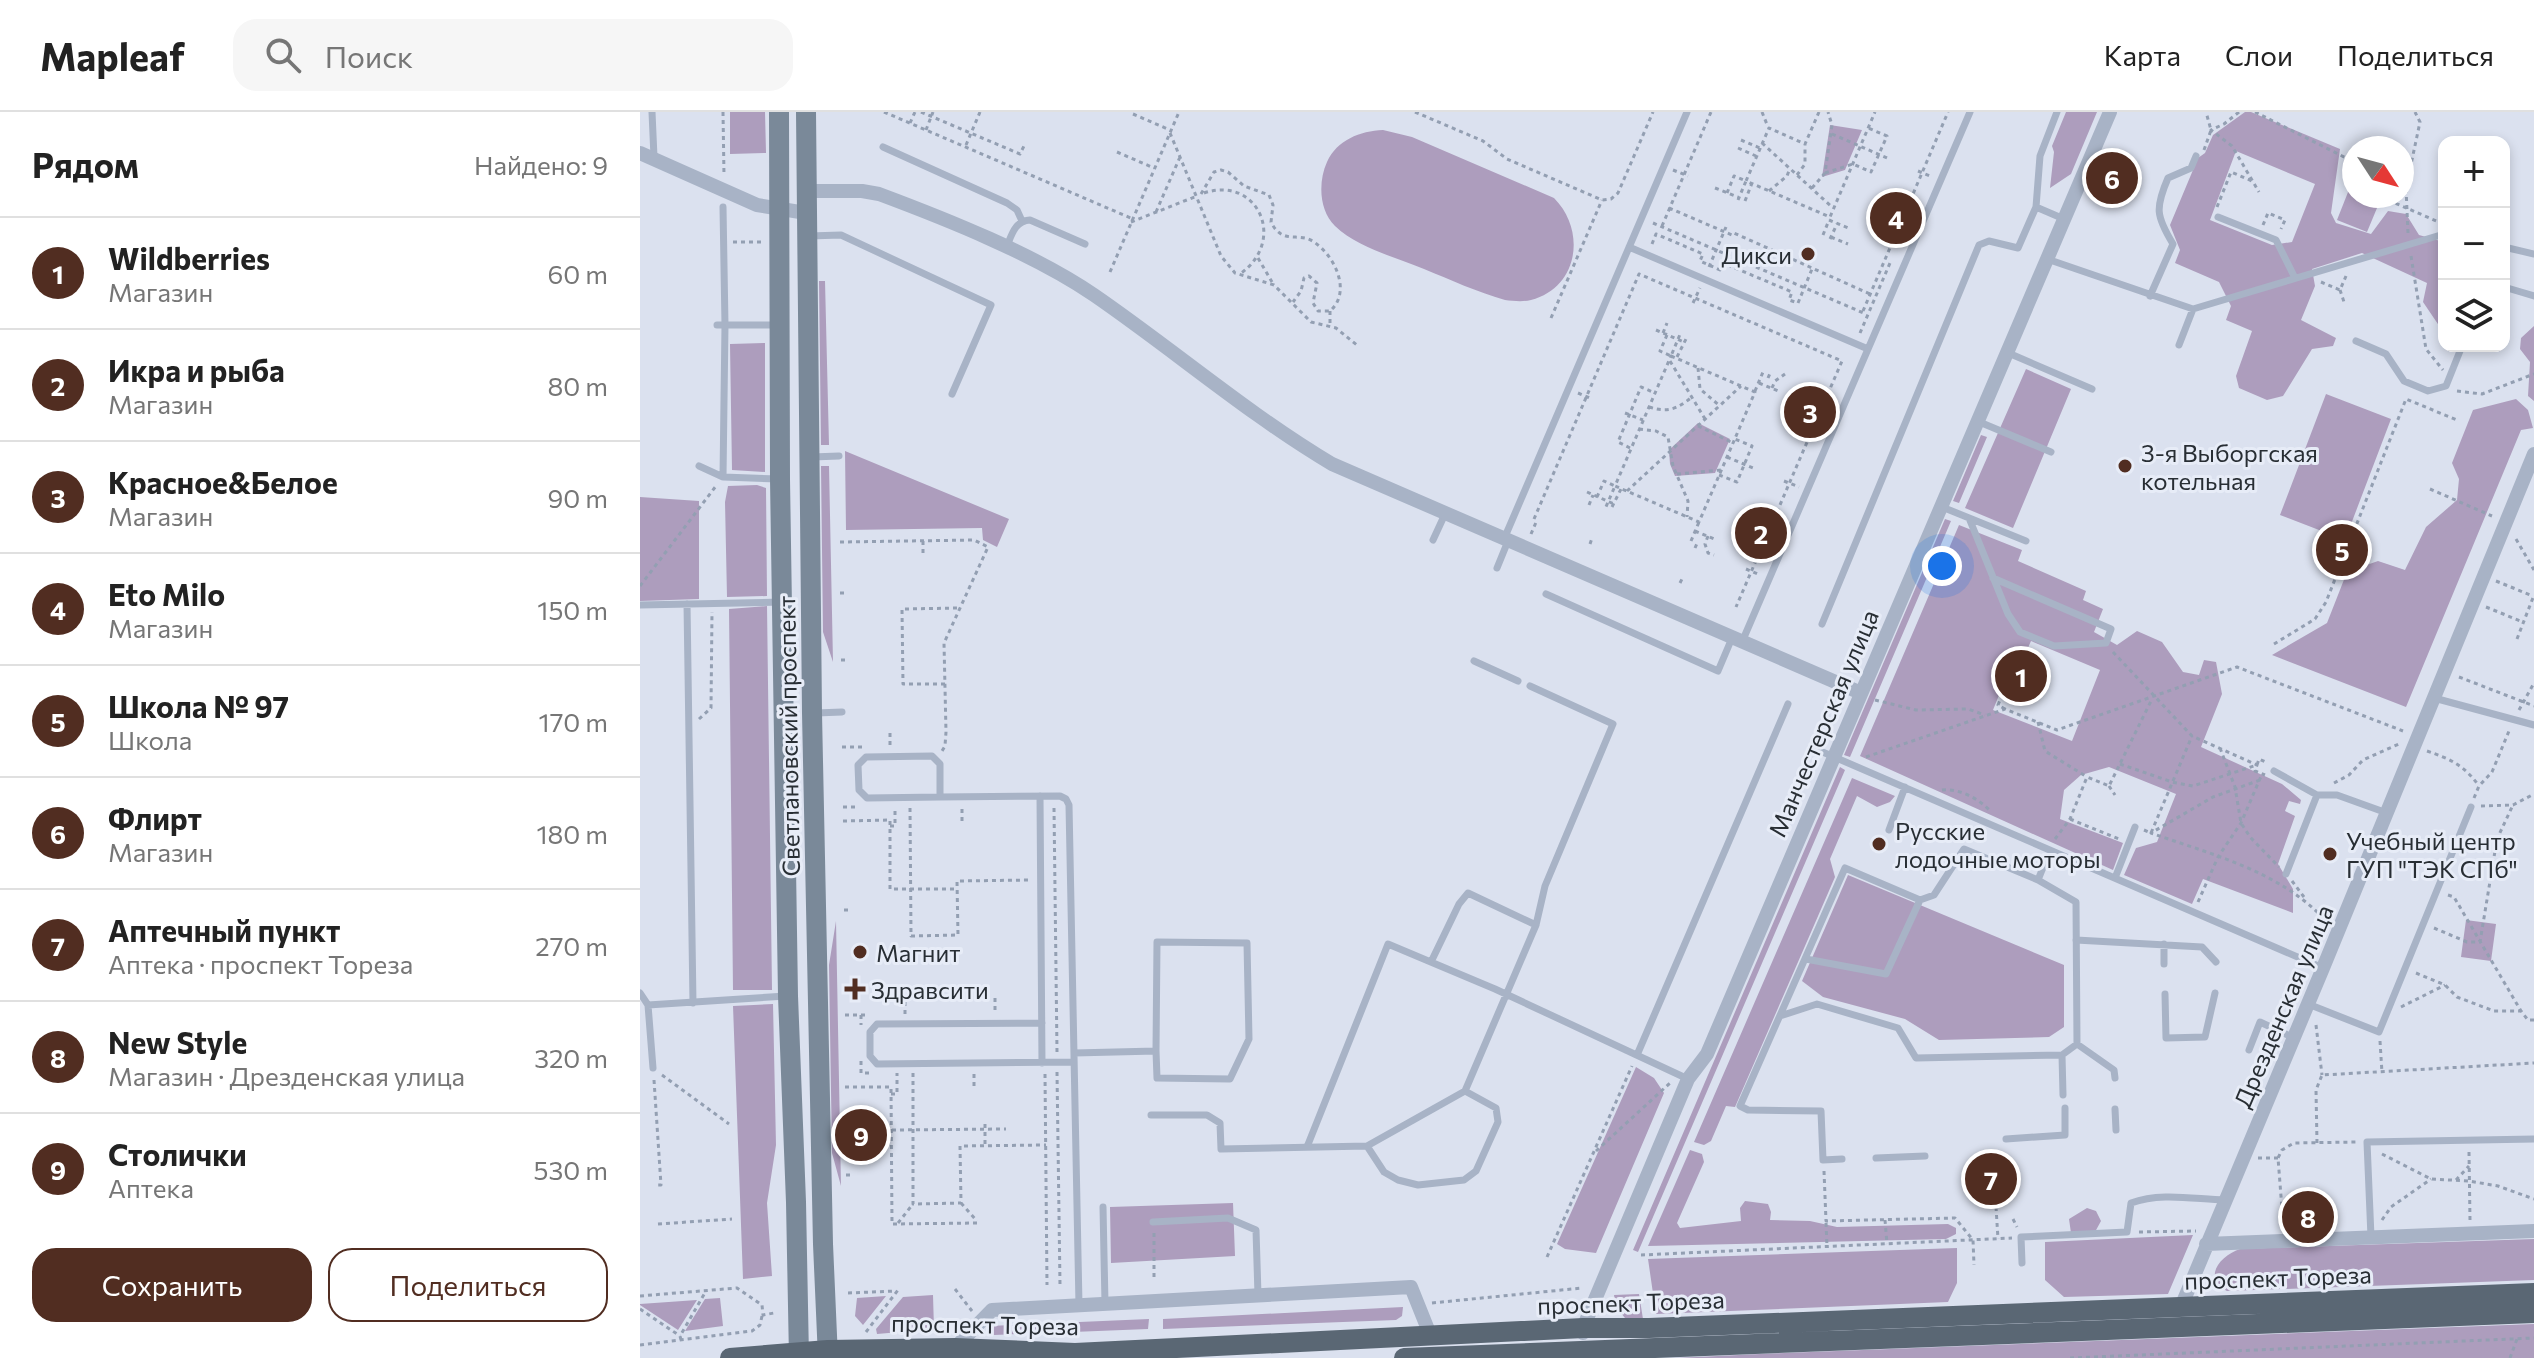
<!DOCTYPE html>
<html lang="ru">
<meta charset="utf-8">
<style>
body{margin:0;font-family:Commissioner,sans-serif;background:#f6f6f6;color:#222}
.controls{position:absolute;right:24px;top:24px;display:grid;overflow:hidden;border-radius:16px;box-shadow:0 4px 12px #0003}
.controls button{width:72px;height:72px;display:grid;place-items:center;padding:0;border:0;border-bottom:2px solid #e0e0e0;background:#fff;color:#222;font:40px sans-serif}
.compass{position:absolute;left:1702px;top:24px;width:72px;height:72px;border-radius:50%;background:#fff;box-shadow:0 4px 12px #0003;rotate:126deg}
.you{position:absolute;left:1302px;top:454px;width:28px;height:28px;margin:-20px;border:6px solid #fff;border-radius:50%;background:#1a73e8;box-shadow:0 0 0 12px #1a73e833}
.badge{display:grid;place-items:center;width:52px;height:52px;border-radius:50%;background:#512d21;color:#fff;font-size:26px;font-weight:700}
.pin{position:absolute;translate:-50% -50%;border:4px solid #fff;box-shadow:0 2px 8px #0006}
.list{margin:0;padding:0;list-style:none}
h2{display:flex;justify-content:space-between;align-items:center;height:104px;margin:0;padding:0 32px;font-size:34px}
h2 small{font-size:26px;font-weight:400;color:#767676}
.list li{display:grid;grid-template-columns:52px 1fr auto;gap:24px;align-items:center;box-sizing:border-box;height:112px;padding:0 32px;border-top:2px solid #e0e0e0}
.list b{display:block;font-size:30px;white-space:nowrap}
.list p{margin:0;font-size:26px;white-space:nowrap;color:#767676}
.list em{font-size:26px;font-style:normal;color:#767676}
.actions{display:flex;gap:16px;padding:24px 32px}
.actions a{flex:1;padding:18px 0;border:2px solid #512d21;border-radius:24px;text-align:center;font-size:28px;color:#512d21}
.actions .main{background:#512d21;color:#fff}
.icon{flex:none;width:44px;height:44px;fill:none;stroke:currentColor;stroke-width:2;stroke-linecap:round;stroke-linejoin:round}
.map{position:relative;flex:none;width:1894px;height:1246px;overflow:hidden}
header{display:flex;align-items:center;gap:48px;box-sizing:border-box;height:112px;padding:0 40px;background:#fff;border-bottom:2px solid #e0e0e0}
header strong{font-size:38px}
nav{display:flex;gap:44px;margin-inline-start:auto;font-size:28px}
.search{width:560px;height:72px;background:#f6f6f6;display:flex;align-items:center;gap:20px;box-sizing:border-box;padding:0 28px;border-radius:24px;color:#767676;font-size:30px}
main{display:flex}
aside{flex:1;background:#fff}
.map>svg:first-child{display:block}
</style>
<header>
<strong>Mapleaf</strong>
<div class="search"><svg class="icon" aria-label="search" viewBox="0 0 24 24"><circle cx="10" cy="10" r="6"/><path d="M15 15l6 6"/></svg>Поиск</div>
<nav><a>Карта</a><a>Слои</a><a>Поделиться</a></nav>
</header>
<main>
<aside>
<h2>Рядом<small>Найдено: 9</small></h2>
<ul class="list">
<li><span class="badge">1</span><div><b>Wildberries</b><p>Магазин</p></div><em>60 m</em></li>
<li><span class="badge">2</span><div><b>Икра и рыба</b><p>Магазин</p></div><em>80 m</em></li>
<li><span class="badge">3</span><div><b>Красное&amp;Белое</b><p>Магазин</p></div><em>90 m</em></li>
<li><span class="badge">4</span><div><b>Eto Milo</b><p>Магазин</p></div><em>150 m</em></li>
<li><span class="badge">5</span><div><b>Школа № 97</b><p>Школа</p></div><em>170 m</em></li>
<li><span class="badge">6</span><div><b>Флирт</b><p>Магазин</p></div><em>180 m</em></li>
<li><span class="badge">7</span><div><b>Аптечный пункт</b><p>Аптека · проспект Тореза</p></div><em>270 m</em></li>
<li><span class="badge">8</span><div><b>New Style</b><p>Магазин · Дрезденская улица</p></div><em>320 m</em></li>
<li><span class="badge">9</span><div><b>Столички</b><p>Аптека</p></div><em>530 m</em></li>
</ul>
<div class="actions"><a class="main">Сохранить</a><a>Поделиться</a></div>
</aside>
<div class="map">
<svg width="1894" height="1246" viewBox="0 0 1894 1246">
<rect width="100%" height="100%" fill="#dbe1ef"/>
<!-- green -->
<path fill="#ad9dbd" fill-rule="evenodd" d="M90 0H125L126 41 90 42Z
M1426 0H1457L1431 62 1410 76 1414 40 1412 34Z
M1605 0H1611L1700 37 1691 101 1696 111 1731 122 1748 99 1766 102 1779 123 1804 130V221L1783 190 1787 171 1722 141 1672 157 1675 174 1661 208 1696 226 1693 234 1672 237 1643 284 1627 288 1599 276 1596 264 1612 219 1586 208 1591 194 1579 170 1535 151 1540 138 1530 113 1558 46 1565 41 1573 23ZM1596 39 1675 72 1652 130 1632 133 1570 108Z
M1190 13 1222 18 1205 58 1182 65Z
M743 18 772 25 914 86C947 119 938 176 891 188 883 190 873 189 865 188 837 180 811 168 784 157 755 145 718 136 695 114 679 98 678 70 687 50 697 28 720 19 743 18Z
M1714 65V84H1742L1727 120 1697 108Z
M179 169H185L189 333H181Z
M1894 214V289L1888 284 1890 250 1880 237 1881 226Z
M125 231V360L92 358 90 232Z
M1386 257 1431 277 1373 416 1325 396Z
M1686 282 1751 307 1705 428 1640 403Z
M1876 287 1888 298 1893 316 1881 318 1766 595 1632 543 1687 511 1707 460 1738 449 1765 458 1786 415 1817 388 1819 367 1812 351 1833 298Z
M1058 311 1090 327 1075 361 1035 364 1030 352 1029 338Z
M1341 323 1347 325 1319 391 1313 389Z
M205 339 369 407 357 435 343 428 342 416 206 418Z
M181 354H189L193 550 183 520Z
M117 373 126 376 127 484 87 485 85 390 88 374Z
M0 385 59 389V487L0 489Z
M1305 407 1311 409 1210 645 1204 643Z
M1319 413 1382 438 1378 449 1446 479 1443 488 1463 497 1454 520 1477 533 1497 519 1522 530 1543 560 1559 563 1564 548 1576 550 1582 582 1561 635 1642 672 1661 688 1660 692 1649 689 1645 699 1655 704 1638 752 1653 777V801L1563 767 1552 792 1484 763 1496 736 1517 730 1536 682 1469 655 1441 663 1424 678 1420 707 1483 731 1473 758 1220 644ZM1391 529 1460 558 1432 629 1353 598 1374 546 1382 549Z
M127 494 132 878H93L89 497Z
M1200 655 1205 658 998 1140 993 1138Z
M1212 666 1255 684 1250 690 1237 695 1217 684 1190 747 1195 765 1095 995 1086 994 1071 1029 1064 1033 1054 1030Z
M1208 763 1424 853V915L1409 925 1299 928 1265 907 1183 885 1162 869Z
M1826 808 1856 812 1851 849 1821 845Z
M196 809 201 1074 192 1041 189 853Z
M133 892 136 1033 127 1091 132 1164 103 1167 93 894Z
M996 955 1014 966 1024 981 956 1141 925 1137 917 1132Z
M1050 1038 1062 1042 1064 1050 1037 1111 1040 1116 1101 1109 1100 1096 1105 1089 1128 1092 1131 1100 1130 1108 1170 1109 1197 1115 1308 1112 1316 1116V1122L1306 1127 1008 1134Z
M593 1091 595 1144 471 1151 470 1095Z
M1447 1096 1456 1099 1461 1109 1455 1120 1431 1121 1429 1107Z
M1553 1123 1528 1182 1424 1185 1405 1168V1130Z
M1894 1127V1168L1587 1179C1562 1165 1580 1144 1600 1137Z
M1317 1136V1171L1308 1190 1016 1202 1008 1147Z
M999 1182 1003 1207 985 1206 976 1195 974 1183Z
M293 1183 294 1217 237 1222 236 1217 263 1185Z
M246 1184 223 1213 215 1204 217 1186Z
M80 1186 83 1214 45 1219 65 1187Z
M57 1188 38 1218 0 1193V1192Z
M763 1195 762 1204 756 1208 523 1217V1207Z
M509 1207 508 1217 354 1223 350 1219 349 1214Z
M1894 1212V1246H1036L1120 1242Z"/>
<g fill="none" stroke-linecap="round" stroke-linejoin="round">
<!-- path -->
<path stroke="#939fb2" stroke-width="3" stroke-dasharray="4 4" stroke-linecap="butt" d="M83 0 84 64
M244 0 493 107
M281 0 380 42 384 34
M775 0 843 29 867 47 962 88 971 87 978 81 1013 0
M1122 0 1128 15
M1179 0 1165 32 1129 16 1106 69 1190 105 1235 0
M1599 0 1584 12 1571 18 1592 34 1619 80
M1615 0 1714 50
M493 2 530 18
M270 11 275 0
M286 18 293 0
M530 21 581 144 595 161 634 173 671 210 696 216 718 234
M1192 22 1247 46
M1101 28 1120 36
M1122 31 1193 96
M326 33 340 0
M1098 36 1116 44
M1564 38 1571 18 1566 0
M477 40 514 56
M1033 58 1048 64
M1278 59 1290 64
M1185 61 1213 52 1231 60 1247 24 1228 16
M1157 63 1165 52V32
M1075 76 1098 85
M1172 76 1185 61 1192 13 1188 0
M1129 79 1147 64 1150 56
M564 81C617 63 648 128 600 162
M1087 81 1094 64 1106 69 1098 88
M561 82 574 60 581 58 588 60 604 74 629 83 633 93 631 110C643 134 658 119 674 130 695 144 712 180 690 199H678L673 191 677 171 669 164 664 166 661 179 653 190
M1741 85 1801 111
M1105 89 1112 71
M1577 95 1591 60 1612 69
M1029 96 1092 123 1094 121 1230 182
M516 100 540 45
M1189 108 1211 117
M491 110 557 84
M1013 111 1226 202
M1623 113 1628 101 1645 108 1641 117
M1022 114 1071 0
M1768 121 1766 76 1780 10 1775 0
M1183 123 1189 108
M1191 125 1208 132
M1190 127 1197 112
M93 130H121
M1012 132 1016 122 1063 142 1060 149 1080 158 1083 151 1152 180 1149 188 1158 191
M1771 144 1786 237 1803 258
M618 146 632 170
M1069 155 1086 115
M470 160 539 0
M1681 170 1700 178 1706 164
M1700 178 1704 190
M1053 191 1060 176
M1158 191 1172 157
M690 199V214
M1223 199 1308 0
M911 206 962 88
M1016 218 1044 230
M1023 221 1027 211
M1220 221 1250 151
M1027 223 1020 239 1031 244 1041 220
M1031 244 1115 280 1059 410 975 374Z
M1037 245 1046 227
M1030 249 1065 307
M1058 256 1060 277 1080 294
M1128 266 1131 259
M1119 271 1141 280
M1132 276 1135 269 1145 262
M1115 279 1123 260
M1817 279 1842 282 1894 262
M938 281 952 287
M1182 281 1195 287
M1009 295C1028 301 1037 297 1052 285
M985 301 1003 308
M1058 314 1093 331
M999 317 1016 319 1028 325 1033 354 1048 389 1047 405
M990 336 978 330 1001 275 1015 281
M1087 345 1113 356
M1037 362 1081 358
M1079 363 1097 370 1112 334 1095 327
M1144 369 1159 375
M1790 377 1852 404
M987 379 1101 274
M947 380 974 392
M957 385 964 369 975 374 965 397
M949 393 953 383
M972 395 981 377
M894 407 999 162 1202 249 1096 495
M1055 419 1077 428
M891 422 897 408
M1068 424 1065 432 1068 441 1074 443
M1876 427 1894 458
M283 429V445
M1051 429 1059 410
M200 430 334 428 348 435 304 531 306 620 305 634 302 639
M950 432 952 426
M1055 436 1058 429
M1106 457 1120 463
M1856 469 1893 484
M1040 471 1043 465
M0 474 76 374
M200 481H208
M1846 495 1883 510
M1877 527 1894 483
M1634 532 1675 507 1686 490 1766 287 1817 308
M1473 540 1552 624 1617 653 1615 659 1625 663
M201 548H209
M1397 557 1405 567
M1819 565 1894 594
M305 572H263L262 497 320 496
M1235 588 1276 598 1328 597 1345 603
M1365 597 1358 593 1376 548 1397 557 1402 542
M1879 598 1894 571
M59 607 71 596 72 500
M1398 610 1405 639 1447 665
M250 633V621
M202 635H222
M1580 636 1595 675 1601 711 1610 725 1639 755
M1787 639C1810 647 1824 653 1839 674
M1226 645 1365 597 1417 618 1597 555 1763 619
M1480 652 1532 670 1553 674 1617 653 1619 647 1628 651
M1620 668 1573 685 1511 721C1573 743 1640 759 1686 809
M1694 671 1709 663 1723 648 1759 632
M1469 674 1475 683
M1302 678C1319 676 1340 687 1351 700
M1834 686 1839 674 1852 660 1869 619
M1841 694 1873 693 1894 682
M203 695H219
M270 696 271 824 318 823 317 769 389 768
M414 696 417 940
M322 697V709
M1430 707 1479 727
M203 709 250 708V777H317
M250 714H255V695
M1504 718 1511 721 1552 624
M1415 727 1430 707 1447 665 1469 674 1512 587
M1652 769 1664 785
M1808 783 1814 785 1881 899 1888 908H1894
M1558 790 1578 745 1601 711 1622 662
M204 798H211
M1794 816 1827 830H1840L1857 727 1872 695
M1776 861 1805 873 1817 885 1854 899H1881
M355 886V902
M1761 895 1805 873
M265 902V887
M205 903H229
M221 903V913
M1676 913 1682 963
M1740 929 1742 961
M221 949V961H229
M417 960 420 1173
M273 961V1092L321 1091 320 1034 406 1033
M334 962V975
M405 962 407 1173
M22 963 89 1012
M14 968 21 1073H15
M205 975H251L252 1112 338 1111
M251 982H257V961
M345 1012V1033
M252 1018 366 1017
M1677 1031 1676 978 1682 963 1894 951
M956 1039 1030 971
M1829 1040 1830 1108
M1742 1042 1791 1067 1829 1069 1858 1074 1894 1087
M1618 1046H1638
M1184 1059 1186 1109 1315 1106 1333 1128 1334 1153
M206 1063H213
M1816 1068 1829 1054
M321 1091 337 1109
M1356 1095 1358 1127
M1373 1107 1377 1115
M1245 1108 1247 1132
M1742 1108 1751 1095 1791 1067
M258 1111 273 1092
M1186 1111 1187 1135
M18 1112 92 1107
M1652 1115 1642 1097 1638 1046 1642 1038 1654 1031 1716 1030
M1499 1120 1556 1119
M514 1121V1167
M1001 1143 1372 1126
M907 1145 992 954
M315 1177 332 1199
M208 1181 256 1179
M0 1184 97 1176 122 1193 123 1203 134 1201
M792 1191 942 1176
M0 1197 40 1224
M226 1220 258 1178
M41 1228 40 1224 66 1179
M0 1233 112 1219 120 1213 122 1204
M1430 1246 1894 1226
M1870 1246 1877 1227"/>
<!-- lane -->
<path stroke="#a8b3c6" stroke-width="7" d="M12 0 14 45
M1417 0 1400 44 1396 95 1424 107
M243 35 367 91 377 98 382 109
M83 95 85 213 83 365
M1578 105 1636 128 1655 166
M169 124 201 123 351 193 312 282
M367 134C372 122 375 109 390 108L445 132
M989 135 1228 237
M1864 135 1894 142
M1407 147 1553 197 1804 122
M1864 175 1894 184
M1510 184 1533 132C1516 104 1515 96 1528 66L1551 56 1556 44
M77 213H136
M1716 229 1746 242 1764 269 1788 279 1806 274 1822 234
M1539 233 1553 197
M1366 240 1452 277
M1337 309 1411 340
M172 345 199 344
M59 354 83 365 138 367
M1302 395 1386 429
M1329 406 1368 502 1380 520 1414 534 1466 531 1471 517 1353 466
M864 427 1047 0
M793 428 805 402
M857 456 868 429
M906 482 1078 559 1092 526
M47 492 53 891
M0 493 142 490
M1182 512 1339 133 1349 129 1378 136 1396 95
M1102 530 1330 0
M834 549 878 569
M1794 586 1894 613
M176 601 202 600
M1171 635 1683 856
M1634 659 1677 683H1697L1747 701
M400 684 402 951
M300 685 227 686 219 678 218 653 226 645 292 644 300 652V685L420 684 426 687 429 693 439 1193
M1249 718 1265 675
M1646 762 1677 683
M1475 766 1495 715
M1436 828 1562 835 1576 850
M1524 832V852
M1166 847 1246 862 1280 788
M791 850 819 792 828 781 896 813
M0 881 8 893 146 884
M1525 882 1526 926 1565 925 1575 881
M1668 892 1739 920 1831 695
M8 893 13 956
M1140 904 1177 892 1258 916 1276 946 1422 943 1437 932 1436 790 1398 768 1410 738
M402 911 237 912 230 920V944L237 952 434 950
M1437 932 1474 958 1475 966
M1609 938 1620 910 1654 926
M434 941 516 939 517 830 607 831 609 927 590 967 517 966 516 939
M997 943 1148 592
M1422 943 1423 983
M1475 997 1476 1018
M511 1003H567L580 1011 581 1037 727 1034 825 979 896 813 905 774 973 612 890 574
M1366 1027 1425 1023V996
M727 1034 744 1060 758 1068 778 1073 824 1068 836 1059 858 1010 856 996 825 979
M667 1035 748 832 855 877 1048 967
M1236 1046 1285 1044
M1202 1047 1183 1048 1181 999 1108 998 1100 994 1205 756 1280 788 1294 783 1324 737 1398 768
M463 1095 465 1191
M513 1110 588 1106 616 1118 618 1183
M1731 1125 1727 1030 1894 1027
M1382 1151 1381 1125 1487 1120 1491 1091C1521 1080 1553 1087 1585 1088"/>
<!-- street -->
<path stroke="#a8b3c6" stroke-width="14" d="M0 41 117 93 166 101
M166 79H222L239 82C306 107 394 142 454 183 534 238 608 302 692 352L1221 581
M1566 1132 1894 1119
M1541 1195 1683 856 1894 342
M943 1221V1216L1048 967 1067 942 1470 0
M315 1236 352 1198 771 1175 791 1225"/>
<!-- secondary -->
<path stroke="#7a8999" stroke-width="20" d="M139 0 140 367 148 884 156 1090 159 1246
M166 0 172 601 183 1132 188 1246"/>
<!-- primary -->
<path stroke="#5a6774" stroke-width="20" d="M90 1246 188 1238 315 1236 435 1241 943 1216H1009L1894 1181
M764 1246 1894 1201"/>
</g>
<!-- markers -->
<g fill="#512d21" stroke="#e7ecf7" stroke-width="3">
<circle cx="1168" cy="142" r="8"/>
<circle cx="1485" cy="354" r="8"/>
<circle cx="1239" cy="732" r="8"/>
<circle cx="1690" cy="742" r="8"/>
<circle cx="220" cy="840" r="8"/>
<path d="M211 865h8v8h8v8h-8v8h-8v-8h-8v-8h8z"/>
</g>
<g text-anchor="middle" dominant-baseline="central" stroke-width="6" stroke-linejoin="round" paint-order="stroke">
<!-- poi labels -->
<g font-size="24" fill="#282e34" stroke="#e7ecf7" text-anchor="start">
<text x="1152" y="142" text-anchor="end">Дикси</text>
<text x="1501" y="340">3-я Выборгская<tspan x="1501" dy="28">котельная</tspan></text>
<text x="1255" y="718">Русские<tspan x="1255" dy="28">лодочные моторы</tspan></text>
<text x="1706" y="728">Учебный центр<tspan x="1706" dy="28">ГУП "ТЭК СПб"</tspan></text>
<text x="236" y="840">Магнит</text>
<text x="231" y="877">Здравсити</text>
</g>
<!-- street labels -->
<g font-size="24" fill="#282e34" stroke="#e7ecf7">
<text transform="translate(1183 611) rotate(-67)">Манчестерская улица</text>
<text transform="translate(148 624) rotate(-91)">Светлановский проспект</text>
<text transform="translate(1643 894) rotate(-67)">Дрезденская улица</text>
<text transform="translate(1638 1165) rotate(-2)">проспект Тореза</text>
<text transform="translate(991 1190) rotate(-2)">проспект Тореза</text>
<text transform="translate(345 1212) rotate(1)">проспект Тореза</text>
</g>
</g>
</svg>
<div class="controls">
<button>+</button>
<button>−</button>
<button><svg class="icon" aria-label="layers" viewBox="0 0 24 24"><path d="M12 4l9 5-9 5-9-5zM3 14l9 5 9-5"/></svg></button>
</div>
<svg class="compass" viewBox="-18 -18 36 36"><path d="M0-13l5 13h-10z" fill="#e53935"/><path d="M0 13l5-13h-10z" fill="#767676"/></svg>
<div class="you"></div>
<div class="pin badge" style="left:1381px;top:564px">1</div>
<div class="pin badge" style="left:1121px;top:421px">2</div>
<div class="pin badge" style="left:1170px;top:300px">3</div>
<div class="pin badge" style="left:1256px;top:106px">4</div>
<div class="pin badge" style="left:1702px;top:438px">5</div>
<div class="pin badge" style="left:1472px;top:66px">6</div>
<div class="pin badge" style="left:1351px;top:1067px">7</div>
<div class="pin badge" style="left:1668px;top:1105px">8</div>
<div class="pin badge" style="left:221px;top:1023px">9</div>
</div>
</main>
